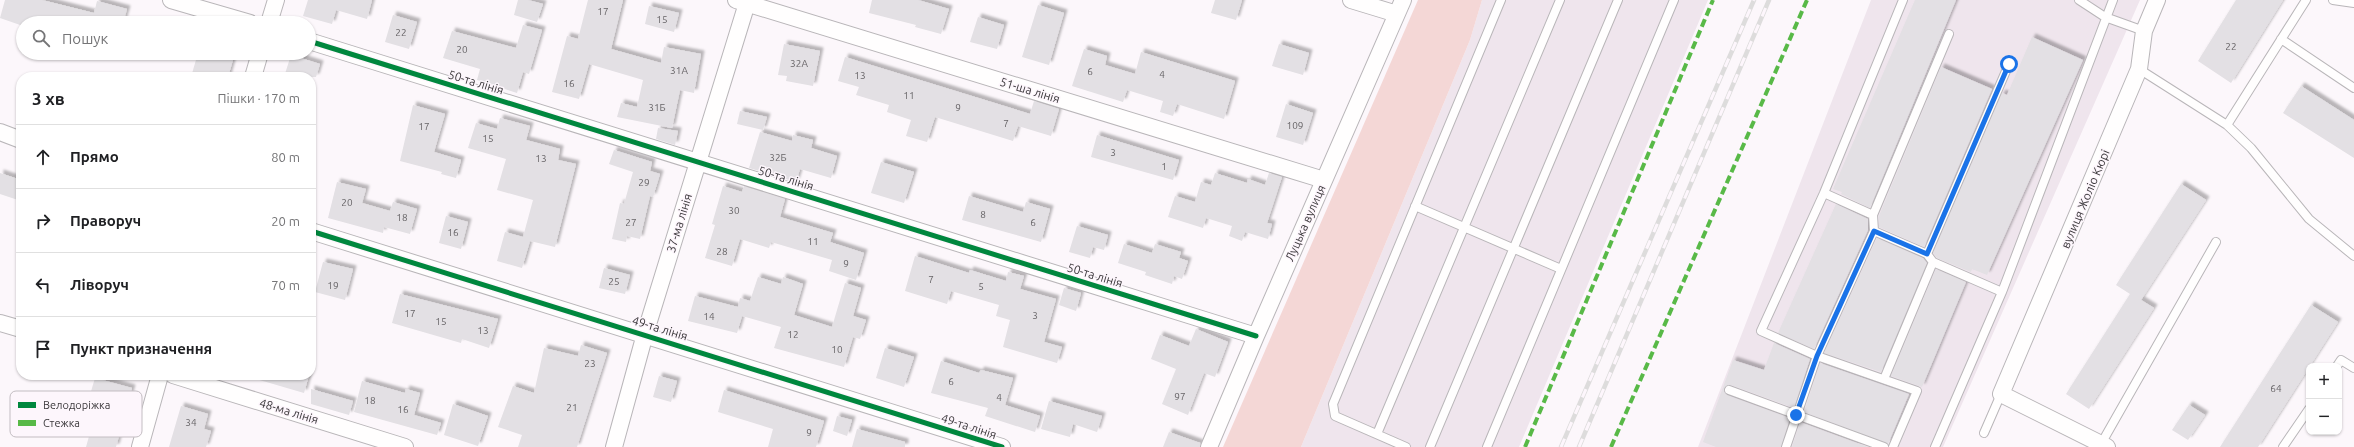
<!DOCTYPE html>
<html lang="uk">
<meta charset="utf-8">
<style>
body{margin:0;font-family:Ubuntu,sans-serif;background:#f2f2f2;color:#202124}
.controls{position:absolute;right:12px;bottom:12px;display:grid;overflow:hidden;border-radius:8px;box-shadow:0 1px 3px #0004}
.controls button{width:36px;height:36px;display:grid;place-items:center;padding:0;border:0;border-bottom:1px solid #e0e0e0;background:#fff;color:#202124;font:20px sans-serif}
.stop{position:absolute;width:12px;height:12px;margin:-9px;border:3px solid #1a73e8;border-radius:50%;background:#fff}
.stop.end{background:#1a73e8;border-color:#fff;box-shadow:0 1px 4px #0008}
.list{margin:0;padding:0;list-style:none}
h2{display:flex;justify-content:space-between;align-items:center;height:52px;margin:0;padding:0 16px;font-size:17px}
h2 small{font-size:13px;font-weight:400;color:#757577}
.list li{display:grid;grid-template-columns:26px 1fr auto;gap:12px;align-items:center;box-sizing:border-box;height:64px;padding:0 16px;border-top:1px solid #e0e0e0}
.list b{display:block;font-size:15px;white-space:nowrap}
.list em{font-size:13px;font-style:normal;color:#757577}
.icon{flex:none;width:22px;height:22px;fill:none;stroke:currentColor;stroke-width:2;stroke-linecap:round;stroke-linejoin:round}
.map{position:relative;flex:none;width:2354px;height:447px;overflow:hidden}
.search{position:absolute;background:#fff;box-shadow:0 1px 3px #0004;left:16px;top:16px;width:300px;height:44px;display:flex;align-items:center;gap:10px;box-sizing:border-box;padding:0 14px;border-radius:22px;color:#757577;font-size:15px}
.panel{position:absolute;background:#fff;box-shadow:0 1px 3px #0004;left:16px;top:72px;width:300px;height:308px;border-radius:16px}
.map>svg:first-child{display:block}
</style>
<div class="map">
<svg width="2354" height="447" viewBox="0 0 2354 447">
<defs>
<filter id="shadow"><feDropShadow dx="3.5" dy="-3.5" stdDeviation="1" flood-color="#0004"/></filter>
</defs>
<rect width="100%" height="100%" fill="#fcf7fb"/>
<!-- built -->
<path fill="#efe5ed" d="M1482 0H1708L1519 447H1301L1470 40Z
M1871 0H2140L1943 447H1698Z"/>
<!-- green -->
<path fill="#f4d7d6" d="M1418 0H1482L1470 40 1301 447H1223Z"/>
<!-- building -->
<path fill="#e3e0e4" filter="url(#shadow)" d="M5 0H42L94 13 97 1 127 9 123 23H23V26L0 18Z
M308 0H372L367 19 336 10 332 24 303 16Z
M518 0H528L543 4 537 22 514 15Z
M588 0H623L611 49 661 63 664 47 701 54 694 93 680 90 672 128 617 117 621 103 637 107 643 80 589 64 579 99 552 92 567 36 578 39Z
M872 0H918L949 9 941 34 915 27 916 25 869 13Z
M1215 0H1242L1236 20 1211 13Z
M1915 0H1956L1870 208 1841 194 1842 192 1833 189Z
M2236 0H2283L2231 83 2198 61Z
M1038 5 1064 13 1049 65 1022 57Z
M649 6 679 13 674 32 645 24Z
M393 15 417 22 409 49 385 42Z
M978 17 1004 25 997 49 970 42Z
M523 25 542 30 529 74 523 72 517 93 477 80 480 69 443 58 452 31 516 48Z
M2032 37 2083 60 1987 275 1972 269 1971 272 1937 258 1933 253 2002 93 2007 95Z
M784 44 820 51 813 86 786 81 787 76 778 75Z
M1279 44 1309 53 1303 75 1272 66Z
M1084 49 1107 56 1105 65 1135 74 1141 52 1235 81 1224 119 1177 104 1173 116 1160 112 1163 101 1127 90 1123 102 1072 86Z
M198 53H235L228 77H191Z
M291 55 320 64 316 77H284Z
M845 57 1030 114 1034 101 1059 109 1051 136 1018 126 1013 141 935 117 927 142 906 136 911 120 887 112 889 105 856 95 859 87 838 81Z
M1941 67 1992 89 1924 247 1879 227V216Z
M2301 86 2354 120V158L2283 113Z
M1286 104 1313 113 1303 145 1276 137Z
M413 105 445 114 434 152 461 160 456 178 441 174 442 172 400 161Z
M740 111 767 117 763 130 737 124Z
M500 118 530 126 526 140 560 149 558 160 576 164 555 247 530 241 522 268 497 261 505 232 523 237 533 200 497 190 506 159 468 148 476 123 497 129Z
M658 128 678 131 675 145 656 139Z
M760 132 792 141 793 135 813 140 811 148 837 156 831 178 800 169 796 182 749 168Z
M1097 135 1179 160 1173 180 1091 157Z
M614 150 652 162 650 171 660 174 653 197 650 196 640 239 627 236 626 242 612 239 620 203 624 204 633 172 609 164Z
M881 162 914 172 904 203 871 193Z
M0 173 21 180V201L0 194Z
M1215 173 1247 183 1248 179 1265 185 1269 173 1282 177 1267 223 1272 224 1268 239 1245 232 1242 241 1229 236 1232 226 1206 218 1203 228 1168 217 1175 196 1195 202 1201 182 1211 185Z
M337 182 366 189 362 203 390 211 393 202 417 209 410 234 384 227 383 233 328 218Z
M2181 184 2206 200 2141 300 2154 308 2089 409 2066 394 2130 294 2116 285Z
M723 186 742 192 744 186 785 199 780 217 833 233 830 242 864 253 856 280 829 271 832 260 771 242 769 248 740 239 732 266 705 258 715 225 712 224Z
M969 196 1023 212 1026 202 1050 209 1041 242 962 220Z
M1836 204 1868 219V230L1814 349 1778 333Z
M446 216 468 222 461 249 439 243Z
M1077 226 1108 235 1104 250 1093 247 1090 258 1069 252Z
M1877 238 1923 258 1927 263 1881 372 1824 353Z
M1124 244 1152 253 1155 244 1181 252 1179 258 1188 261 1182 279 1174 276 1172 284 1145 275 1146 272 1118 263Z
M915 256 969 273 970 270 1006 281 1008 272 1024 276 1020 289 1056 299 1044 342 1062 347 1057 363 1003 347 1010 320 996 316 999 305 951 291 947 304 905 291Z
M323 262 353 269 345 300 315 292Z
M604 268 630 275 625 294 599 288Z
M1936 269 1966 282 1922 387 1891 376Z
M758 277 781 284 783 277 803 284 794 315 832 327 845 283 861 288 853 316 866 320 860 339 853 337 844 367 774 348 781 327 742 316 737 333 688 321 695 296 738 307 740 298 750 301Z
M1064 288 1081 293 1076 311 1059 305Z
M400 294 498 319 489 348 462 339 461 343 392 323Z
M2311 305 2338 322 2258 447H2220Z
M1196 329 1228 342 1215 377 1204 373 1188 415 1162 404 1176 369 1151 359 1160 335 1189 346Z
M1774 343 1810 359 1794 408 1731 385 1726 386 1724 391 1727 395 1790 418 1781 447H1716L1703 442 1733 360 1764 370Z
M581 345 607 353 577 447H518L522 435 498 427 513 386 534 393 544 348 578 356Z
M885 348 914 357 904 387 876 378Z
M941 361 979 373 981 370 1013 378 1005 405 1040 416 1035 432 985 416 988 408 931 393Z
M1820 363 1909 394 1888 444 1804 412Z
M257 375H309L304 393 256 379Z
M659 376 677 381 671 402 653 397Z
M95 378 132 388 116 447H86L97 408 87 405Z
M362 381 405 393 406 389 420 393 414 415 441 423 437 435 354 412Z
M311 389 353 401 349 415 311 404Z
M724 390 824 421 816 447H768L773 429 718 412Z
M1049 401 1102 416 1097 432 1073 424 1070 437 1041 429Z
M453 404 488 416 478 446 444 435Z
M2189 405 2205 415 2188 440 2172 430Z
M181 406 208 414 204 429 211 431 206 447H169Z
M837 416 852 420 847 436 833 431Z
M1800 422 1868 447H1792Z
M857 429 905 442V447H852Z
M1169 432 1200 443V447H1163Z"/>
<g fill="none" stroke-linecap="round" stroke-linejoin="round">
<!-- lane casing -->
<g stroke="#b9b6b9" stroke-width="10">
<path id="lane" d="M2079 0 2105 17 2144 31
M2333 0 2354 3
M2281 39 2354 88
M2139 69 2227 125 2251 148 2309 219 2354 256
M2227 125 2306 0
M1824 193 1873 215 1874 231 1927 254 1933 262 2002 292
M1415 206 1561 269
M1873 215 1949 34
M1927 254 2009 64
M2337 366 2341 360 2354 368
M1884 379 1933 262
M1729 390 1884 447
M1984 433 2001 394
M1377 434 1560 0
M2101 444 2216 242
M1406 447 1335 416 1333 404 1501 0
M1430 447 1618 0
M1487 447 1674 0
M1786 447 1817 356 1874 231
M1893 447 1917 391 1817 356 1761 331 1824 193 1903 0
M1935 447 2002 292 2113 0
M2283 447 2309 409"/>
</g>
<!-- street casing -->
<g stroke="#b9b6b9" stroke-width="18">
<path id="street" d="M171 0 250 23
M736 0 1324 180
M1351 0 1397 14
M269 23 276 0
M309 41 1256 336
M253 77 260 53
M0 132 21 140
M311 231 1002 447
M0 323 21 329
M173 375 405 447
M140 447 160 375
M614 447 645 334 748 0
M1209 447 1256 336 1403 0
M2107 447 2001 394 2139 69 2144 31 2157 0"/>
</g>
<!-- lane -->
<use href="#lane" stroke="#fffefe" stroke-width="8"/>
<!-- street -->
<use href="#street" stroke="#fffefe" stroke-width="16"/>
<!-- rail casing -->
<g stroke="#dddcdc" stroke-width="4.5">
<path id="rail" d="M1561 447 1754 0
M1579 447 1769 0"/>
</g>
<!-- rail -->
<use href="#rail" stroke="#fdf6fc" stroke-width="3" stroke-dasharray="9" stroke-linecap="butt"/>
<!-- quiet -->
<path stroke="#58b947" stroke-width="4" stroke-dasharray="8 4" stroke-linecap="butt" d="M1525 447 1713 0
M1611 447 1807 0"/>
<!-- cycleway casing -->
<g stroke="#fdf6fc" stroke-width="8">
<path id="cycleway" d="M309 41 1256 336
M311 231 1002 447"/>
</g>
<!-- cycleway -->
<use href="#cycleway" stroke="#00873e" stroke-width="5"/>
</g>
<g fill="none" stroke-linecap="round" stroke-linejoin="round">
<!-- route -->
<path stroke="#1a73e8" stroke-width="5" d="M1796 415 1817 356 1874 231 1927 254 2009 64"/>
</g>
<g text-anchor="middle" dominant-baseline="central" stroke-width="3" stroke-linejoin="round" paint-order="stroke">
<!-- number labels -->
<g font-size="10" fill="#666366">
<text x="603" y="11">17</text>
<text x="662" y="19">15</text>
<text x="401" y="32">22</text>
<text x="2231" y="46">22</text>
<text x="462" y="49">20</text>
<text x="799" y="63">32А</text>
<text x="679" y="70">31А</text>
<text x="1090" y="71">6</text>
<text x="1162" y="74">4</text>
<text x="860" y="75">13</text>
<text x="569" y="83">16</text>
<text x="909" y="95">11</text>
<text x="657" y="107">31Б</text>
<text x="958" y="107">9</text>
<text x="1006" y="123">7</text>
<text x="1295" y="125">109</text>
<text x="424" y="126">17</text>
<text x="488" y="138">15</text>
<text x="1113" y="152">3</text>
<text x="778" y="157">32Б</text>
<text x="541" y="158">13</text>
<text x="1164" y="166">1</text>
<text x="644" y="182">29</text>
<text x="347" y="202">20</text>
<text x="734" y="210">30</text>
<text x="983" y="214">8</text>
<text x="402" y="217">18</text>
<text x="631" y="222">27</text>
<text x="1033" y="222">6</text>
<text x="453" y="232">16</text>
<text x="813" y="241">11</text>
<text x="722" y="251">28</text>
<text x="846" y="263">9</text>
<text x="931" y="279">7</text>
<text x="614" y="281">25</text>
<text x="333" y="285">19</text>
<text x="981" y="286">5</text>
<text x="410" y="313">17</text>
<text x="1035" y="315">3</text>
<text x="709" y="316">14</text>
<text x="441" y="321">15</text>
<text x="483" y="330">13</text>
<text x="793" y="334">12</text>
<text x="837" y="349">10</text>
<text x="590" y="363">23</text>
<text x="951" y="381">6</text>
<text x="2276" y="388">64</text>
<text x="1180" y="396">97</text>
<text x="999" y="397">4</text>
<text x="370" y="400">18</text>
<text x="572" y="407">21</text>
<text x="403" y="409">16</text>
<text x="191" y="422">34</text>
<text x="809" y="432">9</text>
</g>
<!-- street labels -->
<g font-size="12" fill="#3c393c" stroke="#fdf6fc">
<text transform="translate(476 82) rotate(17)">50-та лінія</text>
<text transform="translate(1030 90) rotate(17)">51-ша лінія</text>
<text transform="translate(786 178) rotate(17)">50-та лінія</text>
<text transform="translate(2085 199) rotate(-67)">вулиця Жоліо Кюрі</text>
<text transform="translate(679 223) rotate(-73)">37-ма лінія</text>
<text transform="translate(1305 223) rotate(-66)">Луцька вулиця</text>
<text transform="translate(1095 275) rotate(17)">50-та лінія</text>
<text transform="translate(660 328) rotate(17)">49-та лінія</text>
<text transform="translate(289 411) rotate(17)">48-ма лінія</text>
<text transform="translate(969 426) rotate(18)">49-та лінія</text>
</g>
</g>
<!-- legend -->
<rect x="10" y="391" width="132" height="46" rx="6" fill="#fdf6fc" stroke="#c3bdc2" stroke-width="1"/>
<rect x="18" y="402" width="18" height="6" fill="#00873e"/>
<rect x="18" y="420" width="18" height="6" fill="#58b947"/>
<g font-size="11" fill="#3c393c">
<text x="43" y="409">Велодоріжка</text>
<text x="43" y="427">Стежка</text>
</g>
</svg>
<div class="controls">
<button>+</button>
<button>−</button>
</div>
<div class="stop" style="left:2009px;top:64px"></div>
<div class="stop end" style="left:1796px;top:415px"></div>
<div class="search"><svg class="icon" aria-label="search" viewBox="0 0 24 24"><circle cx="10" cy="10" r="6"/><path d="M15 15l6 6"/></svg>Пошук</div>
<section class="panel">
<h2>3 хв<small>Пішки · 170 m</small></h2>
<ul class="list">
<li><svg class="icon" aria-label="ahead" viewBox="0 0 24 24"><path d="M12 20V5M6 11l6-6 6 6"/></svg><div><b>Прямо</b></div><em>80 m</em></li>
<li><svg class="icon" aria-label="right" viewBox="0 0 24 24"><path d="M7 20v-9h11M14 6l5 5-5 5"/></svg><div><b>Праворуч</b></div><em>20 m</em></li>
<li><svg class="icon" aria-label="left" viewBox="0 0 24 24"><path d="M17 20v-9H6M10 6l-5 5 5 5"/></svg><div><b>Ліворуч</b></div><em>70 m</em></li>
<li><svg class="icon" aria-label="arrive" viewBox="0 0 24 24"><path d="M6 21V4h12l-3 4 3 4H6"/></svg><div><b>Пункт призначення</b></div></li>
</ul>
</section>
</div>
